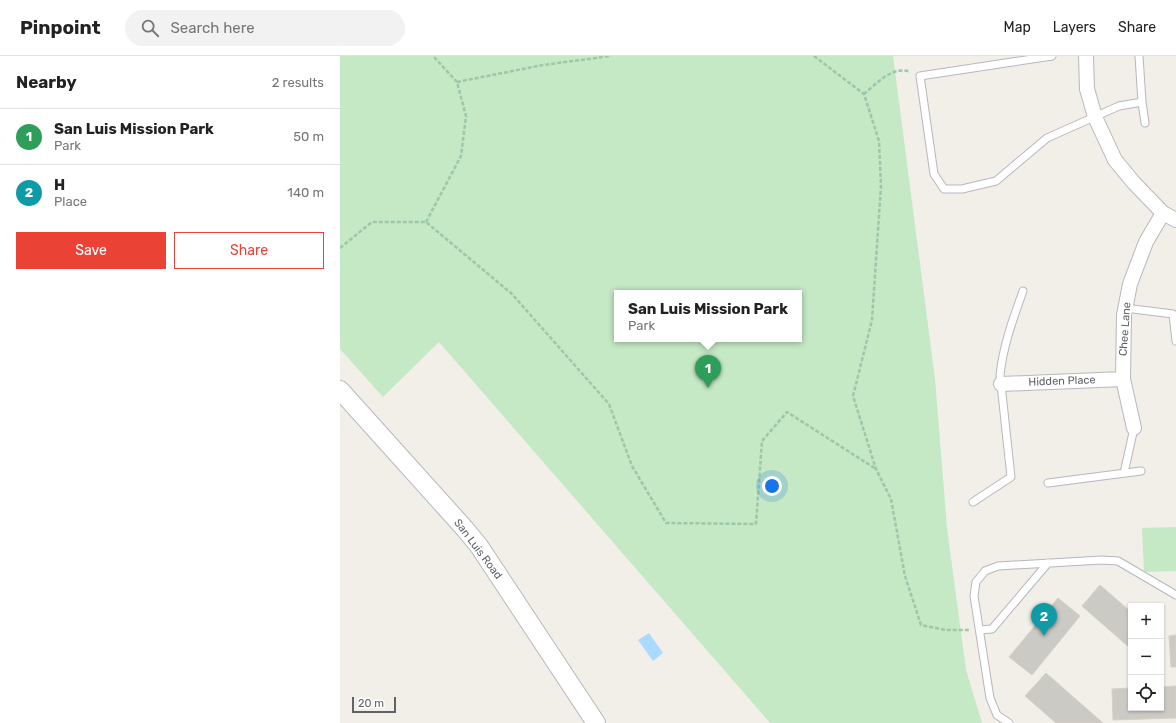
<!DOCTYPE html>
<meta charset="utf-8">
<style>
body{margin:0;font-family:Rubik,sans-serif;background:#f2f2f2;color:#222}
.controls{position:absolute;right:12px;bottom:12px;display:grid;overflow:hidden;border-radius:0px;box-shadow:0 1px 3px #0004}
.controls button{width:36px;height:36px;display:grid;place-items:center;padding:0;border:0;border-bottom:1px solid #e0e0e0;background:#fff;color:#222;font:20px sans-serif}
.scale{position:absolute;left:12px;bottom:10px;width:44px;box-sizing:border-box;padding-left:4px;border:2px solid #5f6368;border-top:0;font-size:11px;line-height:14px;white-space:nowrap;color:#5f6368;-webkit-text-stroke:3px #fff;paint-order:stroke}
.you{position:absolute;left:432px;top:430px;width:14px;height:14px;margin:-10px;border:3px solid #fff;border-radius:50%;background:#1a73e8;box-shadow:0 0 0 6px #1a73e833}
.badge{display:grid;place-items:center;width:26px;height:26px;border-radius:50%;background:#ea4335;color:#fff;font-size:13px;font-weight:700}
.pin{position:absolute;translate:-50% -33px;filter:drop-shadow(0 1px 2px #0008)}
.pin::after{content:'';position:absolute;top:21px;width:14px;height:12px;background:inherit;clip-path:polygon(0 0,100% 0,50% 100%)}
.popup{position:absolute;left:274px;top:234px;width:188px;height:52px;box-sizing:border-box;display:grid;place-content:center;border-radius:0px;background:#fff;filter:drop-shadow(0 1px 3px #0005);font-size:13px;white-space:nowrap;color:#767676}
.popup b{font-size:15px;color:#222}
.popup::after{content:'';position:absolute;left:50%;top:100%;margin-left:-8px;border:8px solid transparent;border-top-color:#fff}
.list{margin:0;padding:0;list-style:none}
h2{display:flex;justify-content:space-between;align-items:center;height:52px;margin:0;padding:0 16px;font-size:17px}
h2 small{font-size:13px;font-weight:400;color:#767676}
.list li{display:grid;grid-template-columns:26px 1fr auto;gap:12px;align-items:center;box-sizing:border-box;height:56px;padding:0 16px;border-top:1px solid #e0e0e0}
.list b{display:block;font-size:15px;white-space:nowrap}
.list p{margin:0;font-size:13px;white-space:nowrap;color:#767676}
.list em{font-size:13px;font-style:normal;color:#767676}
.actions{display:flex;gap:8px;padding:12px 16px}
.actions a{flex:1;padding:9px 0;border:1px solid #ea4335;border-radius:0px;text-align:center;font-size:14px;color:#ea4335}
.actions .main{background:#ea4335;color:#fff}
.icon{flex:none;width:22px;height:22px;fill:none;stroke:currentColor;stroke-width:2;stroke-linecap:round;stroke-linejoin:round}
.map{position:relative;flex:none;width:836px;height:667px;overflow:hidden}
header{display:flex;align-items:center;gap:24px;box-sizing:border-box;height:56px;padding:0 20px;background:#fff;border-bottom:1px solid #e0e0e0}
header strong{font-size:19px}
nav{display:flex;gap:22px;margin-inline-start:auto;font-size:14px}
.search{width:280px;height:36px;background:#f2f2f2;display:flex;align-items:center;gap:10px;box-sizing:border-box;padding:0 14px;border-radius:22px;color:#767676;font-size:15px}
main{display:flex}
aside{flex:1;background:#fff}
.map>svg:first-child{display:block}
</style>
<header>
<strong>Pinpoint</strong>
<div class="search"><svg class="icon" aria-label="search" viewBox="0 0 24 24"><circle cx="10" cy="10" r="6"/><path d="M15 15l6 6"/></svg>Search here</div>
<nav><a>Map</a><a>Layers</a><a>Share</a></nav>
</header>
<main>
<aside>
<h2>Nearby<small>2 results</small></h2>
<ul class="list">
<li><span class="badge" style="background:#2e9e5b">1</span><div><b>San Luis Mission Park</b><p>Park</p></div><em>50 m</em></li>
<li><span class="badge" style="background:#0f9aa8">2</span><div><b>H</b><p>Place</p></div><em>140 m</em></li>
</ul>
<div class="actions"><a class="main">Save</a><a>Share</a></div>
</aside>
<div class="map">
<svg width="836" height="667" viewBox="0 0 836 667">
<rect width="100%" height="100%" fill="#f1efe8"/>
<!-- green -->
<path fill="#c5e8c5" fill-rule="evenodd" d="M0 0H553L595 323 607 472 626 614 642 667H430L99 286 43 341 0 293ZM277 237H459V283H277Z
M836 471V515L804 516 802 472Z"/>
<!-- water -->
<path fill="#aadaff" d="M309 577 323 597 313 605 298 584Z"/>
<!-- building -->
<path fill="#cccac5" stroke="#d6d1c6" d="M760 529 791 556V593L742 550Z
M718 542 740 560 692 619 669 601Z
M836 579V611H831L829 580Z
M706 617 763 667H716L685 640Z
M836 630V662L773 664 772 633 791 632V652H821V631Z"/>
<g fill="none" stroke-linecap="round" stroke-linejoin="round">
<!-- service casing -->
<g stroke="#b5b8bc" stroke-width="9">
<path id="service" d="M712 0 580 20 594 118 604 133H622L656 125 707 82 779 50 802 46
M799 0 802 46 805 67
M785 252 833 258 836 285
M784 417 794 372
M708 427 801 415
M633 446 671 421 660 319C663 290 673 263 683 235
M640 574 652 573 708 507
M669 667 657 659 650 642 634 540 636 526 645 515 658 510 762 504 778 505 836 539"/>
</g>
<!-- minor casing -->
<g stroke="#b5b8bc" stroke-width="16">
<path id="minor" d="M746 0 747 33 755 61 775 104 794 127 823 157 836 164
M661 328 783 323
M794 372 783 323 784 259 790 228 806 186 823 157"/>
</g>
<!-- tertiary casing -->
<g stroke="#b5b8bc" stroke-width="20">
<path id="tertiary" d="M0 334 125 473 139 490 256 667"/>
</g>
<!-- path -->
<path stroke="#9cc7a9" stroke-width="2.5" stroke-dasharray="4 2" stroke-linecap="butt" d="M474 0 524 38 539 85 541 130 532 264 513 340 536 413 551 443 565 520 581 569 606 574H630
M117 26 203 9 271 0
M524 38C536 28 553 9 570 16
M86 166 121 100 126 60 117 26 93 0
M0 192 32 166H86L172 238 269 348 292 410 326 467 416 468 422 385 447 356 536 413"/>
<!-- service -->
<use href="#service" stroke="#fff" stroke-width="7"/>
<!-- minor -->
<use href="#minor" stroke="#fff" stroke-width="14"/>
<!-- tertiary -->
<use href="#tertiary" stroke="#fff" stroke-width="18"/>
</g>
<g text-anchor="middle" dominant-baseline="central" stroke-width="3.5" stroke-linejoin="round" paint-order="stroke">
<!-- street labels -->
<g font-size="11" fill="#5f6368" stroke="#fff">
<text transform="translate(785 273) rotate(-86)">Chee Lane</text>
<text transform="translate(722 325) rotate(-2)">Hidden Place</text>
<text transform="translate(138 493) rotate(53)">San Luis Road</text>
</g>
</g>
</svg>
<div class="controls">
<button>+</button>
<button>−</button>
<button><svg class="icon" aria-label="locate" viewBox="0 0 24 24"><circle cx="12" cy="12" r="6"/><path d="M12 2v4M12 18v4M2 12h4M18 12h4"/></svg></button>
</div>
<div class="scale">20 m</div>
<div class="you"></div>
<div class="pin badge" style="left:368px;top:332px;background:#2e9e5b">1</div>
<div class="popup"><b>San Luis Mission Park</b>Park</div>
<div class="pin badge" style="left:704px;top:580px;background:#0f9aa8">2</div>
</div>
</main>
